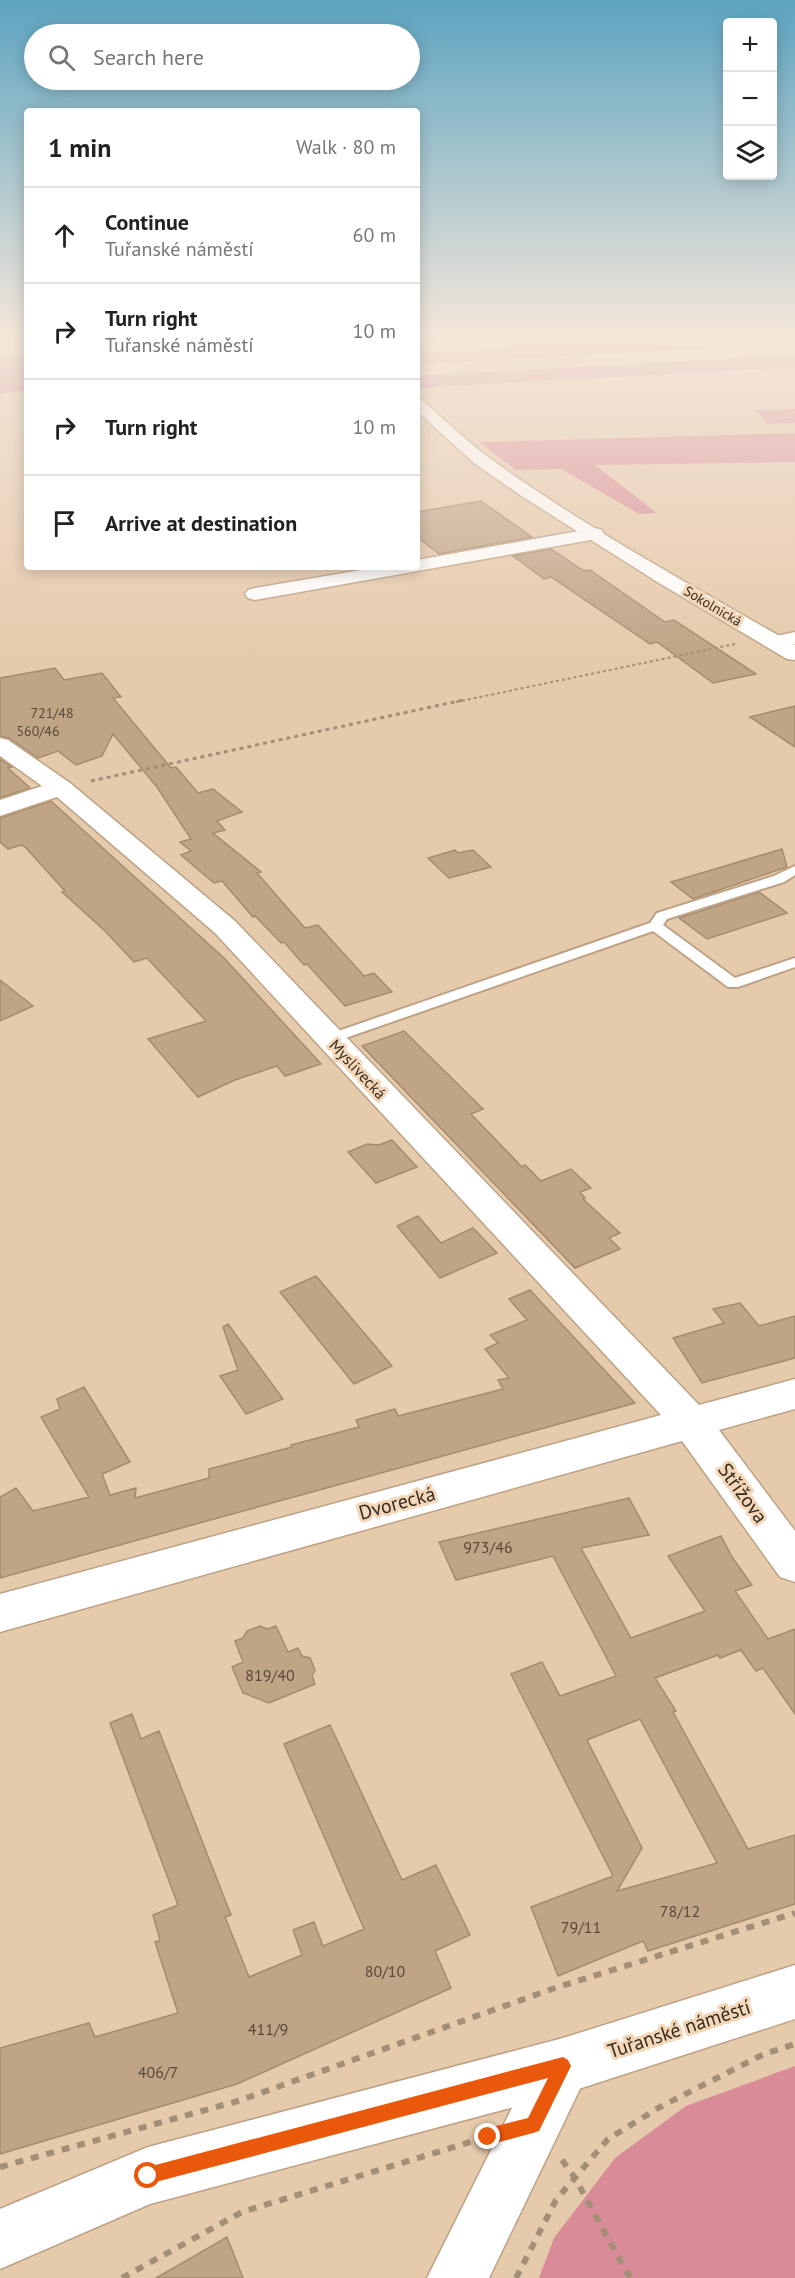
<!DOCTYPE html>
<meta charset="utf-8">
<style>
body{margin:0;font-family:"PT Sans",sans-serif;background:#f2f2f2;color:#222}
.controls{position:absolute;right:18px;top:18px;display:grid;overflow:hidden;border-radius:6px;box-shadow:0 3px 15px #0003}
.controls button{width:54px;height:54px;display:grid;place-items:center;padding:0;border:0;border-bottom:2px solid #e0e0e0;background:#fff;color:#222;font:30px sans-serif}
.stop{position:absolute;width:18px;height:18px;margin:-14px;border:4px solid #ea580c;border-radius:50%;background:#fff}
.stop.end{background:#ea580c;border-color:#fff;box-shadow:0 2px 6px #0008}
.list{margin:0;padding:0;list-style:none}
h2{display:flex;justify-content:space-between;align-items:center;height:78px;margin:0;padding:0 24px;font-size:26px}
h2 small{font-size:20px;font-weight:400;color:#767676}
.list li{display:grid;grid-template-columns:39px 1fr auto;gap:18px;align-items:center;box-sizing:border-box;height:96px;padding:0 24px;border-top:2px solid #e0e0e0}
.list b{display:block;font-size:22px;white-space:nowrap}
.list p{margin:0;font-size:20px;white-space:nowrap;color:#767676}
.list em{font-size:20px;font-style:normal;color:#767676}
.icon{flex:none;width:33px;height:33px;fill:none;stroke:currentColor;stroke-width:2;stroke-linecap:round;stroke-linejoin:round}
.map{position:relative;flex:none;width:795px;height:2278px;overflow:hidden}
.search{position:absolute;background:#fff;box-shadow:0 3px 15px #0003;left:24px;top:24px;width:396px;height:66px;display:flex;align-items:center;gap:15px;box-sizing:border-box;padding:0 21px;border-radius:33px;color:#767676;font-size:22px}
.panel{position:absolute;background:#fff;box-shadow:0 3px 15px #0003;left:24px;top:108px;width:396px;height:462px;border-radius:6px}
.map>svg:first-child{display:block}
</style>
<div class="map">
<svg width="795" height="2278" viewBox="0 0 795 2278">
<rect width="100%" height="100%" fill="#e6caac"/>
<!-- green -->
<path fill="#d88c98" d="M702 337H780L790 344 417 364V353Z
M27 354V390L0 394V357Z
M795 355V367L417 388V376Z
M795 409V423L767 424 755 410Z
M795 433V462L595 465 657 513 639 514 561 469 516 470 479 442Z
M795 2066V2278H539L554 2238 615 2158 686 2106Z"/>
<!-- building -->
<path fill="#bfa486" stroke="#a58b6e" stroke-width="1.5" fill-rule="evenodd" d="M481 501 532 537 439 554 417 537V512Z
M551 549 584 571 590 570 665 622 674 620 756 674 713 683 657 642 650 644 551 577 544 579 513 556Z
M55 668 64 680 102 673 121 697 113 698 171 768 176 767 198 793 213 789 242 812 217 821 225 830 213 833 261 872 257 873 305 928 318 925 364 976 374 973 392 992 345 1006 307 964 304 965 284 942 281 943 255 916 253 917 222 881 214 883 181 855 191 851 180 842 191 839 157 787 113 734 102 756 76 765 58 751 38 758 9 738 0 736V678Z
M795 706V747L750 717Z
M0 759 12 767 8 768 30 788 0 798Z
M51 801 224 958 321 1064 285 1076 277 1066 235 1080 198 1097 148 1039 206 1021 147 958 134 962 105 931 62 892 65 891 26 848 22 845 8 849 0 842V818Z
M782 849 787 867 693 899 671 882Z
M455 850 458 853 473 850 491 867 449 878 428 858Z
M759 892 787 913 707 939 679 918Z
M0 980 33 1006 0 1021Z
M404 1031 483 1109 471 1114 522 1167 525 1165 541 1181 571 1169 591 1188 580 1192 585 1198 583 1199 620 1233 609 1238 620 1249 575 1268 362 1046Z
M392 1140 417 1167 376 1183 348 1152 367 1144 379 1145Z
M418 1216 441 1243 473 1228 497 1253 440 1278 397 1226Z
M316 1276 392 1366 354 1384 280 1292Z
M530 1290 635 1403 0 1578V1497L16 1488 33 1511 89 1497 41 1417 60 1409 57 1399 84 1387 130 1462 102 1474 110 1495 136 1488 135 1498 209 1478V1469L292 1447 291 1445 359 1427 356 1420 395 1409 398 1416 503 1389 498 1380 509 1378 485 1349 498 1343 490 1335 527 1320 509 1299Z
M740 1303 759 1326 795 1316V1358L702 1383 673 1338 724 1323 713 1309Z
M228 1324 283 1399 246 1414 220 1376 238 1370 223 1327Z
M629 1498 649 1535 581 1548 631 1638 705 1611 668 1556 721 1536 732 1557 752 1585 735 1591 768 1639 795 1629V1714L763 1668 756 1671 741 1650 720 1658 718 1655 655 1678 676 1711 673 1712 748 1849 795 1835V1904L648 1951 643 1941 558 1976 531 1907 613 1876 511 1674 542 1662 560 1696 616 1676 553 1556 456 1580 439 1542ZM640 1719 717 1863 617 1891 642 1848 587 1740Z
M260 1626 267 1629 276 1626 288 1652 298 1648 302 1656 310 1658 315 1670 312 1676 315 1684 269 1703 243 1693 232 1667 243 1662 235 1641 243 1638 247 1631Z
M132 1714 141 1739 159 1731 231 1915 225 1917 249 1977 302 1955 293 1930 314 1922 323 1946 364 1929 284 1744 330 1725 402 1880 436 1865 470 1935 435 1951 451 1988 237 2084 0 2154V2048L89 2023 95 2037 178 2013 155 1942 160 1940 153 1915 178 1905 110 1723Z
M227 2237 243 2278H156Z"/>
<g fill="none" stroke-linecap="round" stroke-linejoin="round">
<!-- lane casing -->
<g stroke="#bda285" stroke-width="4">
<path id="lane" d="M795 866V875L784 882 667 919 663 925 735 978 795 958V967L738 987H728L653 931 334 1042 329 1044 321 1039 324 1036 650 923 657 913 774 876Z"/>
</g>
<!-- street casing -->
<g stroke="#bda285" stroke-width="3">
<path id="street" d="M595 528 602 530 604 534 602 538 255 600 248 598 245 594 248 590 255 588 379 567H417V560Z
M795 632V644L773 648 766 646 762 642 766 638Z
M0 738 8 740 70 783 235 921 699 1405 795 1379V1409L719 1430 795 1531V1582L780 1577 682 1441 0 1632V1594L661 1415 215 933 57 797 0 816V800L42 786 0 756Z
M563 2038 583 2046 591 2066 489 2278H427L543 2046Z"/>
</g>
<!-- secondary casing -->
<g stroke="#bda285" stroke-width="3">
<path id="secondary" d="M417 398 422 400C444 419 465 440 488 457 584 527 691 585 795 645V660L787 659 659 583 523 497 474 463 417 411Z
M795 1965V2019L563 2094 150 2204 0 2269V2209L148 2147 563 2038Z"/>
</g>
<!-- path-far3 -->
<path stroke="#a38e76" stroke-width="1.5" stroke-dasharray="2 2" stroke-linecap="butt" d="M782 337 795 346
M417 352 692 337"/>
<!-- path-far2 -->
<path stroke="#a38e76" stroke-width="2" stroke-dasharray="3 3" stroke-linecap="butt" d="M456 702 735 644"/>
<!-- path-far1 -->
<path stroke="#a38e76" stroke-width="3" stroke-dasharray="4 4" stroke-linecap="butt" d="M91 781 463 700"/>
<!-- path -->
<path stroke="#a38e76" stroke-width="6" stroke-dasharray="8 8" stroke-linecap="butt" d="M562 2160 575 2178 630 2278
M0 2167 238 2101 555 1988 795 1913
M122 2278 242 2212 480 2139
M516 2278 556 2200 608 2139 660 2107 764 2054 795 2044"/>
<!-- lane -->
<use href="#lane" fill="#fff" fill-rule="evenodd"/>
<!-- street -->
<use href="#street" fill="#fff" fill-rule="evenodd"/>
<!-- secondary -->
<use href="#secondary" fill="#fff" fill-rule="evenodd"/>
</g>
<!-- sky -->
<linearGradient id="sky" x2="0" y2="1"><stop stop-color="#5da4c1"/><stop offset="0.51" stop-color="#f4e7da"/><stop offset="1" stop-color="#f4e7da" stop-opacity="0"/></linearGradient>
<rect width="795" height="656" fill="url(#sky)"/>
<!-- route -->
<path fill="#ea580c" d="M563 2057 568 2060 571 2066 539 2131 533 2133 488 2145 482 2143 479 2137 482 2131 488 2128 528 2118 548 2078 148 2184 142 2182 139 2176 142 2170 148 2167Z"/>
<g text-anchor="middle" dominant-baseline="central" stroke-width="6" stroke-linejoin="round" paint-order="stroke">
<!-- far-street labels -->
<g font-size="14" fill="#362c20" stroke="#f3d7b8">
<text transform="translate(713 606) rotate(31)">Sokolnická</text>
</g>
<!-- number labels -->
<g font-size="14" fill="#584a3a">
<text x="52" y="713">721/48</text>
<text x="38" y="731">560/46</text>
</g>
<!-- street labels -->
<g font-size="16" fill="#362c20" stroke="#f3d7b8">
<text transform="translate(358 1069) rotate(47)">Myslivecká</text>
</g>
<!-- near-number labels -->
<g font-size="16" fill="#584a3a">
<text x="488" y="1547">973/46</text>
<text x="270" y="1675">819/40</text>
<text x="680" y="1911">78/12</text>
<text x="581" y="1927">79/11</text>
<text x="385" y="1971">80/10</text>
<text x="268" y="2029">411/9</text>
<text x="158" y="2072">406/7</text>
</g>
<!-- near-street labels -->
<g font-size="20" fill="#362c20" stroke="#f3d7b8">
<text transform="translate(743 1493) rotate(54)">Střížova</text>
<text transform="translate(397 1503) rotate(-15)">Dvorecká</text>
<text transform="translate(679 2029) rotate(-18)">Tuřanské náměstí</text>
</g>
</g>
</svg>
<div class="controls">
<button>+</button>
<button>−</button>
<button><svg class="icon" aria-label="layers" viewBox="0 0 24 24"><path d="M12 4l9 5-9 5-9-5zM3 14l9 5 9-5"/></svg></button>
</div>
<div class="stop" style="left:148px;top:2176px"></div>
<div class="stop end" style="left:488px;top:2137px"></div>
<div class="search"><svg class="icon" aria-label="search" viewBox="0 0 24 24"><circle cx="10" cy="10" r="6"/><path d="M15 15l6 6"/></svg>Search here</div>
<section class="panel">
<h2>1 min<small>Walk · 80 m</small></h2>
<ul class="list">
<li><svg class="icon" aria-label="ahead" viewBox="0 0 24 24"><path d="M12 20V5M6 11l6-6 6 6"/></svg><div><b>Continue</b><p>Tuřanské náměstí</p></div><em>60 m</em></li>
<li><svg class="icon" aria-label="right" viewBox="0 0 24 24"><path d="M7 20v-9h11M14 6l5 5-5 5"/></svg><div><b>Turn right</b><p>Tuřanské náměstí</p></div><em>10 m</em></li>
<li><svg class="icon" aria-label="right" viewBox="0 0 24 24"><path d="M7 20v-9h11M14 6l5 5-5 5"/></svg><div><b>Turn right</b></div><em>10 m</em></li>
<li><svg class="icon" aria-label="arrive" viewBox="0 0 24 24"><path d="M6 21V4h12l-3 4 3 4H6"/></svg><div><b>Arrive at destination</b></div></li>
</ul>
</section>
</div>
